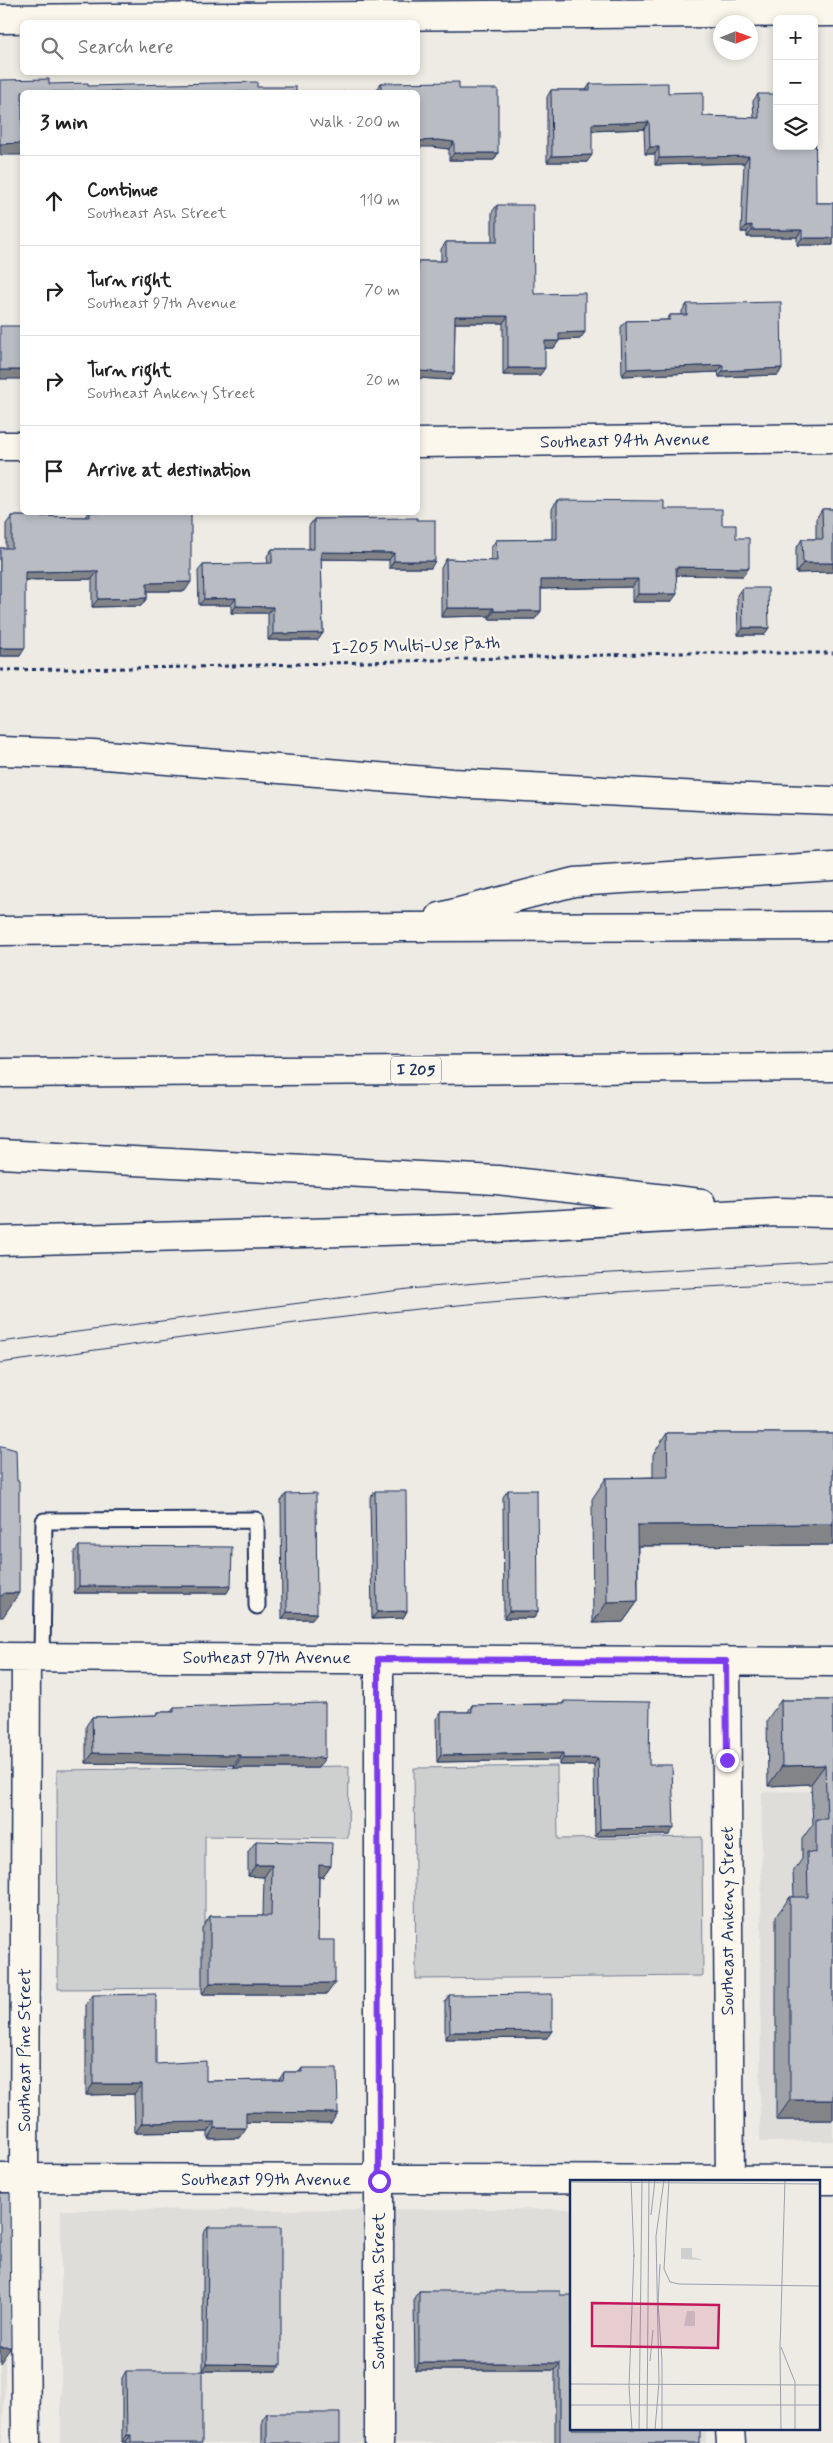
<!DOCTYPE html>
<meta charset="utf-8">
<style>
body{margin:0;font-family:Mynerve,sans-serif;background:#f6f6f6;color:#222}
.controls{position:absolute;right:15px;top:15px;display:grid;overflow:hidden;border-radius:8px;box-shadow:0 2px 8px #0003}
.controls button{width:45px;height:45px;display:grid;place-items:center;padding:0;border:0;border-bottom:1px solid #e0e0e0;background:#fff;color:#222;font:25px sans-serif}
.compass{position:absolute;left:713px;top:15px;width:45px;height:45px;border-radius:50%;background:#fff;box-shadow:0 2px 8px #0003;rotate:89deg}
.stop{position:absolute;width:15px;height:15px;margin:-11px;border:4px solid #7c3aed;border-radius:50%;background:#fff}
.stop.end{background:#7c3aed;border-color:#fff;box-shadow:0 1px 5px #0008}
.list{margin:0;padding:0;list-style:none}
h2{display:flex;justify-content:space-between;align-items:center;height:65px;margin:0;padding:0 20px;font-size:21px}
h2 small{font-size:16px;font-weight:400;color:#767676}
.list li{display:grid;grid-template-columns:32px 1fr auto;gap:15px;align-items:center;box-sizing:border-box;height:90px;padding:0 20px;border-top:1px solid #e0e0e0}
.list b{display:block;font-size:19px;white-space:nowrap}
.list p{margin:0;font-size:16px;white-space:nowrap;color:#767676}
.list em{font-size:16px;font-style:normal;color:#767676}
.icon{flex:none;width:28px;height:28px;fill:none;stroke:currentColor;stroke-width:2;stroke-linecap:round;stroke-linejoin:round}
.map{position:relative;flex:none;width:833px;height:2443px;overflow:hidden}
.search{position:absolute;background:#fff;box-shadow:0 2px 8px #0003;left:20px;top:20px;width:400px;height:55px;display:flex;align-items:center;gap:12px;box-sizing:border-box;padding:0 18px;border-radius:8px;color:#767676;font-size:19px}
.panel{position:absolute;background:#fff;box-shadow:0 2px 8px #0003;left:20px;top:90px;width:400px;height:425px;border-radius:8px}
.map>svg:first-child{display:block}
</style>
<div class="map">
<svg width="833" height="2443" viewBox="0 0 833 2443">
<rect width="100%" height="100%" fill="#eeebe4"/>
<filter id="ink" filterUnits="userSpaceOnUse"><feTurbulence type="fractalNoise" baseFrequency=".02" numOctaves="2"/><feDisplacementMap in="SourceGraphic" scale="10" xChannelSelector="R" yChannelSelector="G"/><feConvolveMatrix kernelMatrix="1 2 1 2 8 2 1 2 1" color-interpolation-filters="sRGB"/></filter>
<g filter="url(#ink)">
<!-- built -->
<path fill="#deddda" d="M833 1790V2141L760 2142 762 1792Z
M0 2208H6L5 2383 2 2443H0Z
M572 2209V2429H706V2443H61V2210Z"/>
<!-- green -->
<path fill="#cecfcf" stroke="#747f96" d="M349 1766 348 1838 205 1836V1988L58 1989 57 1770Z
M557 1766 558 1839 702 1837 703 1976 416 1979 414 1768Z"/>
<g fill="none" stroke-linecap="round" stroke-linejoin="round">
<!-- lane casing -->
<g stroke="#1b2f5e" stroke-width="19">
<path id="lane" d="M42 1657 44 1521 256 1520 257 1606"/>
</g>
<!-- street casing -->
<g stroke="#1b2f5e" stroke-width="31">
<path id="street" d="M0 19 833 12
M418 443 833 438
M0 446H22
M0 1657 833 1662
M26 1657 24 2178 26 2443
M379 1659V2443
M726 1661 730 2182
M730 2429 731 2443"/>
</g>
<!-- secondary casing -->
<g stroke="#1b2f5e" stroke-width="31">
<path id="secondary" d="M0 2178 833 2180"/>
</g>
<!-- highway casing -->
<g stroke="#1b2f5e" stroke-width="31">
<path id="highway" d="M0 751 93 754 452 783 720 797 833 801
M440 917 574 882 833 866
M0 931 403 927 833 926
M0 1073 833 1067
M0 1154 497 1180 701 1203
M0 1241 495 1228 775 1212 833 1213"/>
</g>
<!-- path -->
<path stroke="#1b2f5e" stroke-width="3" stroke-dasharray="4 4" stroke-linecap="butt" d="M0 670 194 667 675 653H833"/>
<!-- lane -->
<use href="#lane" stroke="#fbf7ec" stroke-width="15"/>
<!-- street -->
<use href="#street" stroke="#fbf7ec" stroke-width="28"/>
<!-- secondary -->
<use href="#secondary" stroke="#fbf7ec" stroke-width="28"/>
<!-- highway -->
<use href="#highway" stroke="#fbf7ec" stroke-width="28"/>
<!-- tram -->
<path stroke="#1b2f5e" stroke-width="1" d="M0 1342 408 1289 557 1276 833 1261
M0 1363C136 1345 272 1324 409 1310 550 1295 692 1286 833 1282"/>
</g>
<!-- wall -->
<path fill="#9fa2a8" stroke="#1b2f5e" d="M381 83 459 89 498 153 494 160H449V149L433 147 376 91V90Z
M590 84 668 93 703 116 754 118 753 101 758 94 816 203H833V245H797V237H747V232H741L744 163 655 165V154H645L644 129 592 131 587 162H547V97L551 90H586Z
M497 205 534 294 585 332 580 339 559 340 554 348H545L540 375H503V323H455L454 373 450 380 418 378V261H441V249L446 242H492V212Z
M687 304 782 368 778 375 719 377 718 372 622 376 621 327 626 321 667 320 670 315H682V311Z
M557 500 664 509 722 525 736 538 743 576 677 575 671 602H632V587L541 589V611L535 619H489V616L441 617V568L446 559 491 561V548L496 540 552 539V509Z
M822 509H833V571L832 572 796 573V549L802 539H816V519Z
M89 512 185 591H147V598L141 606 92 607V579L25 580 20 656H0V548H6V524L12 516 86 517Z
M314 519 417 520 431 568H389V560L321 559 323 633 318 640H268V613H231V605H199L198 571 203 565 268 564 267 556 272 549H309V526Z
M742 588 764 635H738L737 595Z
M667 1433H833V1545L638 1546V1601L623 1622 593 1623 592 1499 606 1478 653 1477V1455Z
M508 1490 538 1611 534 1618H504L503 1497Z
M375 1491 407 1611 403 1618 372 1619 370 1498Z
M286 1494 312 1619H282L281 1501Z
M79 1546 227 1593H74V1553Z
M781 1700H833V2120H776V1916L790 1897H794L793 1872 802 1859V1839L813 1824 811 1784 768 1786 767 1720Z
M564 1701 649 1765 669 1835 595 1836 594 1765H559V1760L437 1762 436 1719 441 1712H468L472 1705 562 1704Z
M174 1707 318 1768H234V1765L86 1763V1726L92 1717 156 1715 158 1712H171Z
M256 1841 331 1866 323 1877H319L318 1940 327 1994H202V1928L210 1916H263L264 1877 248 1876V1852Z
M93 1995 156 2064 206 2081 279 2080 284 2072H299L302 2068 331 2123 246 2122 239 2138 208 2139V2132L135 2133 134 2094 86 2095V2005Z
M449 1995 547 2038 445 2039V2002Z
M208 2227 281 2365 276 2371H203V2234Z
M419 2291 560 2295 700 2443H555V2370H415L414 2298Z
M126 2371 202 2443H126V2442H122V2378Z
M267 2413 340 2443H262V2420Z"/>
<!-- shaded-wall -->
<path fill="#828488" stroke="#1b2f5e" d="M649 122 644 129 587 131 592 124Z
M438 140 454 142 449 149 433 147H418V141Z
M22 143V155H0V144Z
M650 147H659L655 154H645Z
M454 153H498L494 160H449Z
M592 155 587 162H547L552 156Z
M749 156 744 163 655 165 659 158Z
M752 225 747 232H741L746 226Z
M752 230H802L797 237H747Z
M802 238H833V245H797Z
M455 316H508L503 323H450Z
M585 332 580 339 554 340 559 333Z
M545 341H559L554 348H540Z
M723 365 718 372 622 376 627 369Z
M508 368H545L540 375H503Z
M782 368 778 375 719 377 723 371Z
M0 370H22V379H0Z
M418 371H425L454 373 450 380 418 378Z
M321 552 394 553 389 560 316 559Z
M394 561H435L431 568H389Z
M803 563H833V571L832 572 796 573Z
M676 567 749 568 743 576 671 575Z
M98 571 92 579 19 580 25 572Z
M638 579 632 587 535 589 541 580Z
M191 582 185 591H141L147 583Z
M638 594H677L671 602H632Z
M147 598 141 606 92 607 98 599Z
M236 598 231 605H199L204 599Z
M236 606 273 607 268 613H231Z
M447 608H494L489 616 441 617Z
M494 611H541L535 619H489Z
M743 628H769L764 635H738Z
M323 633 318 640H268L273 634Z
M0 648H25L20 656H0Z
M833 1524V1545L623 1546 637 1525Z
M79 1586H231L227 1593H74Z
M5 1593H19L3 1617H0V1596Z
M638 1601 623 1622 593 1623 607 1602Z
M407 1611 403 1618 372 1619 377 1612Z
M509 1611H538L534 1618H504Z
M287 1612 317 1613 312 1619H282Z
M93 1753 241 1755 234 1765 86 1763Z
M563 1753 559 1760 437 1762 441 1755Z
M241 1758H325L318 1768H234Z
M563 1758H598L594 1765H559Z
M825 1765 811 1784 768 1786 782 1766Z
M674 1828 669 1835 595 1836 600 1829Z
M256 1865H272L264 1877 248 1876Z
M319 1865 331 1866 323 1877H311Z
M210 1983H335L327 1994H202Z
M552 2031 547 2038 445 2039 450 2032Z
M93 2084H142L134 2094 86 2095Z
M790 2100H833V2120H776Z
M246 2112 338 2113 331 2123 239 2122Z
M215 2122 208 2132 135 2133 142 2123Z
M215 2128H246L239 2138 208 2139Z
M0 2347H11L0 2363Z
M419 2363H560L555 2370H415Z
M207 2364 281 2365 276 2371H203Z
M127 2435H131L126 2442H122Z"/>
<!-- building -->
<path fill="#b9bcc3" stroke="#1b2f5e" d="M49 79V84L88 83V86L257 82V87H296V92H22V143L0 144V80Z
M459 82V89H498V153H454V142L438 140 418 141V92H343L381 91V83Z
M668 83V93L703 92V116L759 118 758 94H777V146H814V94H815L816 203H833V238H802V230H752V225L746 226 749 156 659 158V147H650L649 122 592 124V155L552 156 551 90H590V84Z
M497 205H533L534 294 585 293V332L559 333V341H545V368H508V316H455L454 373 418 371V261H446V242H497Z
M781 302 782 368 723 371V365L627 369 626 321 670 320V315H687V304Z
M0 326H22V370H0Z
M557 500 664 501V509H722V525H736V538H749V568L676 567 677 594H638V579L541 580V611H494V608H447L446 559 497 561 496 540 557 539Z
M822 509H833V563H803L802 539H823Z
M90 512H191V582L147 583V598L98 599V571L25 572V648H0V548H12V516L90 517Z
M417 518V520H435V561H394V553L321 552 323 633 273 634V607L236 606V598L204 599 203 565 272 563V549H314V519Z
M742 588H768L769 628H743Z
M667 1433H833V1524L637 1525 638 1601 607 1602 606 1478 668 1477Z
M0 1446H2L16 1450 17 1481H19V1593H5L1 1596H0Z
M508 1490H537L538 1611H509Z
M375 1491H406L407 1611 377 1612Z
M316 1493 317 1613 287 1612 286 1494Z
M79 1546 232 1547 231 1586H79Z
M781 1700H833V2100H790V1897H808L807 1852 816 1853V1819H827L825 1765 782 1766Z
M564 1701 650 1702 649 1765H672L674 1828 600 1829 598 1758H563V1753L441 1755V1712H472V1705L564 1704Z
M325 1703V1758H241V1755L93 1753 92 1717 158 1715V1712H174V1707Z
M256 1841 332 1843 331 1866 319 1865 318 1940H335V1983H210V1916H271L272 1865H256Z
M156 1994V2064L206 2061V2081L283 2080 284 2072H302V2068H337L338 2113 246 2112V2128H215V2122L142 2123V2084H93V1995Z
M552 1994V2031L450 2032 449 1995Z
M0 2193H10L11 2347H0Z
M208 2227H281V2365L207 2364Z
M419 2291H560V2295H572V2429H700V2443H560V2363H419Z
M126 2371H202V2443H131V2435H127Z
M267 2413H340V2443H267Z"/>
</g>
<g fill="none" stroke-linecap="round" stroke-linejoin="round" filter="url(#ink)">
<!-- route -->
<path stroke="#7c3aed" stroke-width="6" d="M379 2181 378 1659 726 1661 727 1760"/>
</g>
<g text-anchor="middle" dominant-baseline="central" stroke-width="5" stroke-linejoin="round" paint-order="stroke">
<!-- shield labels -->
<rect fill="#fbf7ec" stroke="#5e6b89" stroke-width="1" x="391" y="1056.5" width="50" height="27" rx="4"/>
<g font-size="16" font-weight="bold" fill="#1b2f5e">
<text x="416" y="1070">I 205</text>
</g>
<!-- street labels -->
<g font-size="18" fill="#1b2f5e" stroke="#fbf7ec">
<text transform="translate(625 441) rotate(-1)">Southeast 94th Avenue</text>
<text transform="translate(416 646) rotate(-2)">I-205 Multi-Use Path</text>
<text x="267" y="1658">Southeast 97th Avenue</text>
<text transform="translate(728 1921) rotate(-90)">Southeast Ankeny Street</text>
<text transform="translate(25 2050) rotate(-90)">Southeast Pine Street</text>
<text x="266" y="2180">Southeast 99th Avenue</text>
<text transform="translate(379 2291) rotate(-90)">Southeast Ash Street</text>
</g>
</g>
<!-- overview -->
<g transform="translate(570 2180)">
<rect width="250" height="250" fill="#eeebe4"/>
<path d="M111 68H122V77L133 80 111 79ZM117 131H125V146H114Z" fill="#cecfcf"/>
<path fill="none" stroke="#9aa0ae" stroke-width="1" d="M61 0 64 77M99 0 94 89 100 102 109 104 250 106M0 2 250 4M81 35 85 0M90 84 88 123 92 181V250M211 167 225 202V250M80 181 83 150M0 204 250 205M0 225H250M62 250 59 207 64 74M69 250 72 0M77 250 79 0M85 250 89 202 86 56 94 0M211 250 210 169 215 0"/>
<path fill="#c2185b" fill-opacity="0.15" stroke="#c2185b" stroke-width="2.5" d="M22 123 149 125 148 168 22 166Z"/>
<rect width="250" height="250" fill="none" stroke="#1b2f5e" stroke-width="2.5"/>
</g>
</svg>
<div class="controls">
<button>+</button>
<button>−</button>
<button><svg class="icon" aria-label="layers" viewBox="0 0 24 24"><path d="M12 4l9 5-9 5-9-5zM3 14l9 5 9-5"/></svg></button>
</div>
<svg class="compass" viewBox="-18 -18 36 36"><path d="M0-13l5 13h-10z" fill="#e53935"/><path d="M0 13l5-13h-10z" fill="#767676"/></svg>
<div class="stop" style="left:379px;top:2181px"></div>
<div class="stop end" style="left:727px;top:1760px"></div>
<div class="search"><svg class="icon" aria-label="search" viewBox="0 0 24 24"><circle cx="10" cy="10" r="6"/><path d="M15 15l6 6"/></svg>Search here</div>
<section class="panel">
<h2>3 min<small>Walk · 200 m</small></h2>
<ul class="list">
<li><svg class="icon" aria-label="ahead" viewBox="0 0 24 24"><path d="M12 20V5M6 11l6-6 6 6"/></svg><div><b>Continue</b><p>Southeast Ash Street</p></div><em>110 m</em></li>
<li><svg class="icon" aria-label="right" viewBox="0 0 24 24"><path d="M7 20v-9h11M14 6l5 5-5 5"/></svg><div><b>Turn right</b><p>Southeast 97th Avenue</p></div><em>70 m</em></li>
<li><svg class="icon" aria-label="right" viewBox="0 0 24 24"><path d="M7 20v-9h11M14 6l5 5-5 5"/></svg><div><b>Turn right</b><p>Southeast Ankeny Street</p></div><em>20 m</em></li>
<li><svg class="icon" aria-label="arrive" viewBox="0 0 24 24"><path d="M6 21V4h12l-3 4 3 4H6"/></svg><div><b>Arrive at destination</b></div></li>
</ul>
</section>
</div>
